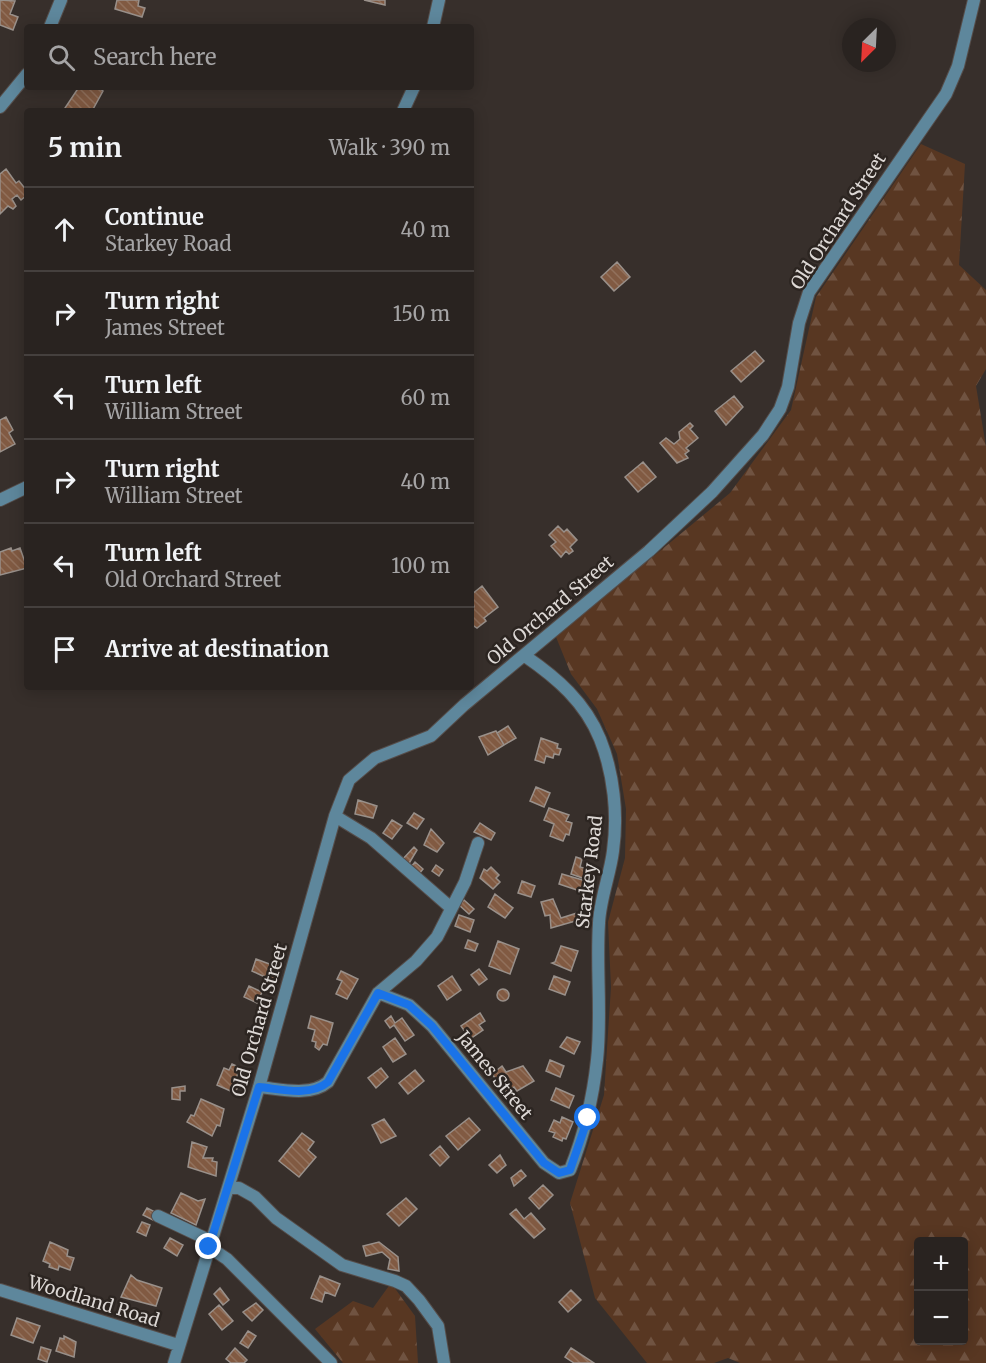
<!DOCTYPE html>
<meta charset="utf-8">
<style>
body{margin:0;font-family:Merriweather,serif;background:#352f2d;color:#f1f3f6}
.controls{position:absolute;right:18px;bottom:18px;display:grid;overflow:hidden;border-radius:6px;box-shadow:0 3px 15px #0003}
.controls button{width:54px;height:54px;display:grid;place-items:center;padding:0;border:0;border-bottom:2px solid #45403e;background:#292320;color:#f1f3f6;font:30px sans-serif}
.compass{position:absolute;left:842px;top:18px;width:54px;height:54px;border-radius:50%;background:#292320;box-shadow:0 3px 15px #0003;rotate:204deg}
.stop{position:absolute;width:18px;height:18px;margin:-14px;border:4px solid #1a73e8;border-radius:50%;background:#fff}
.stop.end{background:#1a73e8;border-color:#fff;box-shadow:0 2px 6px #0008}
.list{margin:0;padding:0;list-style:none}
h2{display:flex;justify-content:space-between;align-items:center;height:78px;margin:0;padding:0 24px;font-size:26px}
h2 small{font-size:20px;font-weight:400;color:#a5a4a5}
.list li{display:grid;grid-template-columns:39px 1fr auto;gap:18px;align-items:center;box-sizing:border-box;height:84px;padding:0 24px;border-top:2px solid #45403e}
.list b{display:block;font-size:22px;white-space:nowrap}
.list p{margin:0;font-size:20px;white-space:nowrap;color:#a5a4a5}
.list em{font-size:20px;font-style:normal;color:#a5a4a5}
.icon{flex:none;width:33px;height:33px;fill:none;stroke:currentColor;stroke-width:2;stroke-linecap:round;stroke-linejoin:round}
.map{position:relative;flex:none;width:986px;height:1363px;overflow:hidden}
.search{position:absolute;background:#292320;box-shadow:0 3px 15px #0003;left:24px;top:24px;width:450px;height:66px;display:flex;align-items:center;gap:15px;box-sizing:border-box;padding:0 21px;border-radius:6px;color:#a5a4a5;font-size:22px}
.panel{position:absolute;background:#292320;box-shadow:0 3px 15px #0003;left:24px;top:108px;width:450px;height:582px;border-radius:6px}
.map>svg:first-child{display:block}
</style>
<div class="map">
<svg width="986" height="1363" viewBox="0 0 986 1363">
<defs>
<pattern id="forest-firs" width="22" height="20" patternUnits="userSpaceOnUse" patternTransform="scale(1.5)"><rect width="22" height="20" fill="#583722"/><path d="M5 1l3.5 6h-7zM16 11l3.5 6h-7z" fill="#705341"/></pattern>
<pattern id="building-back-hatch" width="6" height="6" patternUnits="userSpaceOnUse" patternTransform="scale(1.5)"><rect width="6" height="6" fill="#815a42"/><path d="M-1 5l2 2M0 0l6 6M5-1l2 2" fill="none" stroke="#92715c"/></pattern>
</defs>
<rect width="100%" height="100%" fill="#372f2b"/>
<!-- forest -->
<path fill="url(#forest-firs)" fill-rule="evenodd" d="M921 144 965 164 959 265 986 290V369L976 386 986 447V1363H740L728 1358 714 1363H647L595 1298 570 1203 604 1095 611 987 608 922 625 858 626 809 617 754 597 709 571 674 556 637 730 493 791 410 816 297ZM918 1242H964V1340H918Z
M391 1283 415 1316 418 1363H343L315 1329 353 1301 373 1308Z"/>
<!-- building -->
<path fill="url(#building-back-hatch)" stroke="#99908a" stroke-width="1.5" d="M0 0 15 1 10 14 18 17 13 30 0 25Z
M117 0H139L138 6 145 8 142 17 115 9Z
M364 0H385V5Z
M79 87H97L103 91 92 111H63Z
M6 169 16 183 19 181 27 191V195L21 200 17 195 12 199 16 206 13 209 8 206 0 214V174Z
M617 262 630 277 614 291 601 277Z
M755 351 764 361 741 382 731 371Z
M734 396 743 407 726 425 715 411Z
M6 417 13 430 9 433 15 444 0 452V420Z
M690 423 693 426 690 429 698 438 686 448 689 451 685 454 688 458 677 463 660 443 666 438 674 444 680 439 679 432Z
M643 462 656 477 638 492 625 477Z
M558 526 564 532 567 529 577 540 570 547 573 551 569 554 566 551 561 557 551 546 556 542 549 535Z
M11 548 12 551 20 548 27 568 0 575V552Z
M482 586 498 607 484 618 486 621 477 628 471 624V609L474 607 471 595Z
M508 726 516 738 504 745 497 733Z
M496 731 504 745 488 755 479 737Z
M541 738 558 744 557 748 561 749 559 755 554 754 553 758 546 756 544 763 535 760Z
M536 787 550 793 544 807 530 801Z
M358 800 377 806 373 818 355 814Z
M549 808 569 815 566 821 572 823 569 835 566 834 563 841 550 836 554 824 544 820Z
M414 813 424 819 417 829 407 823Z
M392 820 402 826 392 839 383 833Z
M480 823 495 833 491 840 474 832Z
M431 829 444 843 437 852 424 845Z
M414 847 417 850 408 865 402 860Z
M576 857 582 859 580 867 591 870 588 880 571 874Z
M415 862 423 869 419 874 411 867Z
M436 865 443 870 439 876 432 871Z
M491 867 499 875 496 878 500 882 493 889 480 878 484 869 487 871Z
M562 874 586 881 583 892 559 884Z
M522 881 535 886 531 897 518 893Z
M495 894 513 908 505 918 488 907Z
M553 899 561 918 577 913 579 920 551 928 550 915 545 916 541 902Z
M464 900 474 909 469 914 459 905Z
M459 915 474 920 470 932 455 926Z
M468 940 478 944 475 951 465 948Z
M498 941 519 949 510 974 489 966Z
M561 946 578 951 571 971 552 963 555 962Z
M256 959 280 968 275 980 272 978 275 980 273 987 263 983 265 977 252 971Z
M479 969 487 979 479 985 471 975Z
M341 971 358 979 347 999 336 994 342 981 337 979Z
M452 976 461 990 447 1000 438 986Z
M554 976 570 982 565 995 549 989Z
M249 986 262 992 257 1003 244 997Z
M497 995a6 6 0 1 1 12 0a6 6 0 1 1-12 0Z
M480 1013 485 1021 479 1025 483 1030 470 1039 461 1026Z
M311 1016 333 1023 327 1045 323 1044 319 1050 315 1047 316 1042 312 1041 315 1030 308 1028Z
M391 1016 395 1023 402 1018 414 1035 405 1041 394 1025 390 1028 385 1021Z
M567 1037 580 1042 574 1054 560 1047Z
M395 1038 406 1054 393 1062 383 1047Z
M550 1060 564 1066 560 1077 546 1071Z
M232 1064 241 1068 236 1078 241 1080 235 1093 217 1085 224 1068 229 1070Z
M502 1066 506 1072 523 1066 534 1081 517 1091 514 1087 506 1092 492 1074Z
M381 1068 388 1077 376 1088 368 1078Z
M415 1070 424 1081 408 1094 399 1083Z
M185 1086V1091H180V1100L172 1099V1088Z
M556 1088 574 1096 569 1108 551 1100Z
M201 1099 224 1109 220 1126 217 1125 212 1136 187 1122 191 1115 194 1116Z
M562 1117 573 1122 566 1139 563 1138 562 1141 553 1137 555 1133 549 1131 554 1120 560 1123Z
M469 1118 480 1130 458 1150 446 1136Z
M384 1119 396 1136 381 1143 372 1125Z
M302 1133 314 1142 308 1150 316 1157 299 1177 279 1161Z
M192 1142 207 1147 203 1158H213L212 1161 217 1162 216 1176 188 1167Z
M440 1146 449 1157 440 1166 430 1155Z
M500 1155 506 1165 497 1173 489 1165Z
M521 1170 526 1176 514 1186 511 1178Z
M543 1185 553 1195 539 1209 529 1198Z
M181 1193 198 1201 205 1199 196 1225 171 1213Z
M406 1198 417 1209 399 1226 387 1214Z
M147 1208 157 1213 153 1220 143 1215Z
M516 1209 524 1219 531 1213 545 1229 534 1238 510 1214Z
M142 1222 150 1225 146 1236 137 1232Z
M170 1238 183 1245 177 1256 164 1248Z
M50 1242 68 1250 67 1256 74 1258 70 1270 59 1266 58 1270 49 1267 50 1264 43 1261Z
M379 1242 398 1257 399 1271 388 1269 390 1259 382 1252 366 1256 363 1246Z
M131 1275 137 1280 162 1288 156 1306 121 1297Z
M320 1276 340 1284 335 1296 325 1292 322 1302 311 1298Z
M220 1288 229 1300 223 1305 214 1294Z
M571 1290 581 1300 568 1312 559 1302Z
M256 1303 263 1310 252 1321 243 1312Z
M219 1305 233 1321 222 1330 209 1314Z
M17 1318 40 1326 33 1343 11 1335Z
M248 1331 256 1336 248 1348 240 1343Z
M64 1336 76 1342 74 1357 56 1351 60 1338 64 1339Z
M41 1347 51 1350 47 1362 38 1359Z
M235 1348 247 1360 244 1363H231L226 1359Z
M571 1348 594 1363H574L565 1357Z"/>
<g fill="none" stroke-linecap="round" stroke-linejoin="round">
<!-- minor casing -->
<g stroke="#554d4a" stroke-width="14">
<path id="minor" d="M50 27 61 0
M433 27 439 0
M0 107 27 74
M403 111 414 87
M0 500 27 487
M335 816 371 838 450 907
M378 993 409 1005 432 1026 544 1163 559 1173 570 1170C584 1135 593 1098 597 1060 602 1015 596 968 599 923 600 899 610 875 613 851 618 815 614 774 600 739 585 702 557 678 525 656
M259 1087C281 1089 310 1097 328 1082L378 993 416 961 437 937 465 882 478 843
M228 1188H239L255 1197 276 1218 342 1265 395 1281 406 1286 419 1300 438 1326 444 1363
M158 1216 211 1241
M209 1247 227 1259 331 1363
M0 1290 178 1345
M174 1363 259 1087 335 816 349 780 375 758 431 736 464 705 649 551 712 492 763 435 780 409 788 387 799 323 809 292 946 94 958 66 974 0"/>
</g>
<!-- minor -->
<use href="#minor" stroke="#5e879c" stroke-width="12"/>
</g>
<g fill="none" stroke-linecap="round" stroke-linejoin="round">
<!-- route -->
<path stroke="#1a73e8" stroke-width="8" d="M209 1247 259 1087C281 1089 310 1097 328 1082L378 993 409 1005 432 1026 544 1163 559 1173 570 1170 588 1118"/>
</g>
<g text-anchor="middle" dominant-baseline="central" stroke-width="5" stroke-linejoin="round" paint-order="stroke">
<!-- street labels -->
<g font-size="18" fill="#ddd8d5" stroke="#2c2521">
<text transform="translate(838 221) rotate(-57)">Old Orchard Street</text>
<text transform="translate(550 610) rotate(-40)">Old Orchard Street</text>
<text transform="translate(589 872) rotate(-83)">Starkey Road</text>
<text transform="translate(259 1020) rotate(-74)">Old Orchard Street</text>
<text transform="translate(495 1075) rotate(51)">James Street</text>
<text transform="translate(94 1301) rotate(17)">Woodland Road</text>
</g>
</g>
</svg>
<div class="controls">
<button>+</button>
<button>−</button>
</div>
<svg class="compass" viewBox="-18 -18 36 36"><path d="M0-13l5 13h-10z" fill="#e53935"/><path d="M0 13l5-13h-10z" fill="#a5a4a5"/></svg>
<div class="stop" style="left:588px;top:1118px"></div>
<div class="stop end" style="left:209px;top:1247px"></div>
<div class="search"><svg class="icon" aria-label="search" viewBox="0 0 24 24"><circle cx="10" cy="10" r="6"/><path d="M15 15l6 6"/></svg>Search here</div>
<section class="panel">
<h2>5 min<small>Walk · 390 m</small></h2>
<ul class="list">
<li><svg class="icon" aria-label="ahead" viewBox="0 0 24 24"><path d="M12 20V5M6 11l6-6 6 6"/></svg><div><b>Continue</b><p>Starkey Road</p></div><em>40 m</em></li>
<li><svg class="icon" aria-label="right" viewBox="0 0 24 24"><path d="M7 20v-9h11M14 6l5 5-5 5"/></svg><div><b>Turn right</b><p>James Street</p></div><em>150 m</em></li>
<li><svg class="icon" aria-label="left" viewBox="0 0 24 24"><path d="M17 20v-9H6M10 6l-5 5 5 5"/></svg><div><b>Turn left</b><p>William Street</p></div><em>60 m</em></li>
<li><svg class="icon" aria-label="right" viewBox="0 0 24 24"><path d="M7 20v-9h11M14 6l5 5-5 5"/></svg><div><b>Turn right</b><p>William Street</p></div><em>40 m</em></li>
<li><svg class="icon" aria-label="left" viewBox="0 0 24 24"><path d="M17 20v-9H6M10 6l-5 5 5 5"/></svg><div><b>Turn left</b><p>Old Orchard Street</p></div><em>100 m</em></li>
<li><svg class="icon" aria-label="arrive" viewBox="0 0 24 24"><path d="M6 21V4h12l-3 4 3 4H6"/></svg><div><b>Arrive at destination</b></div></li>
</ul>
</section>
</div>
